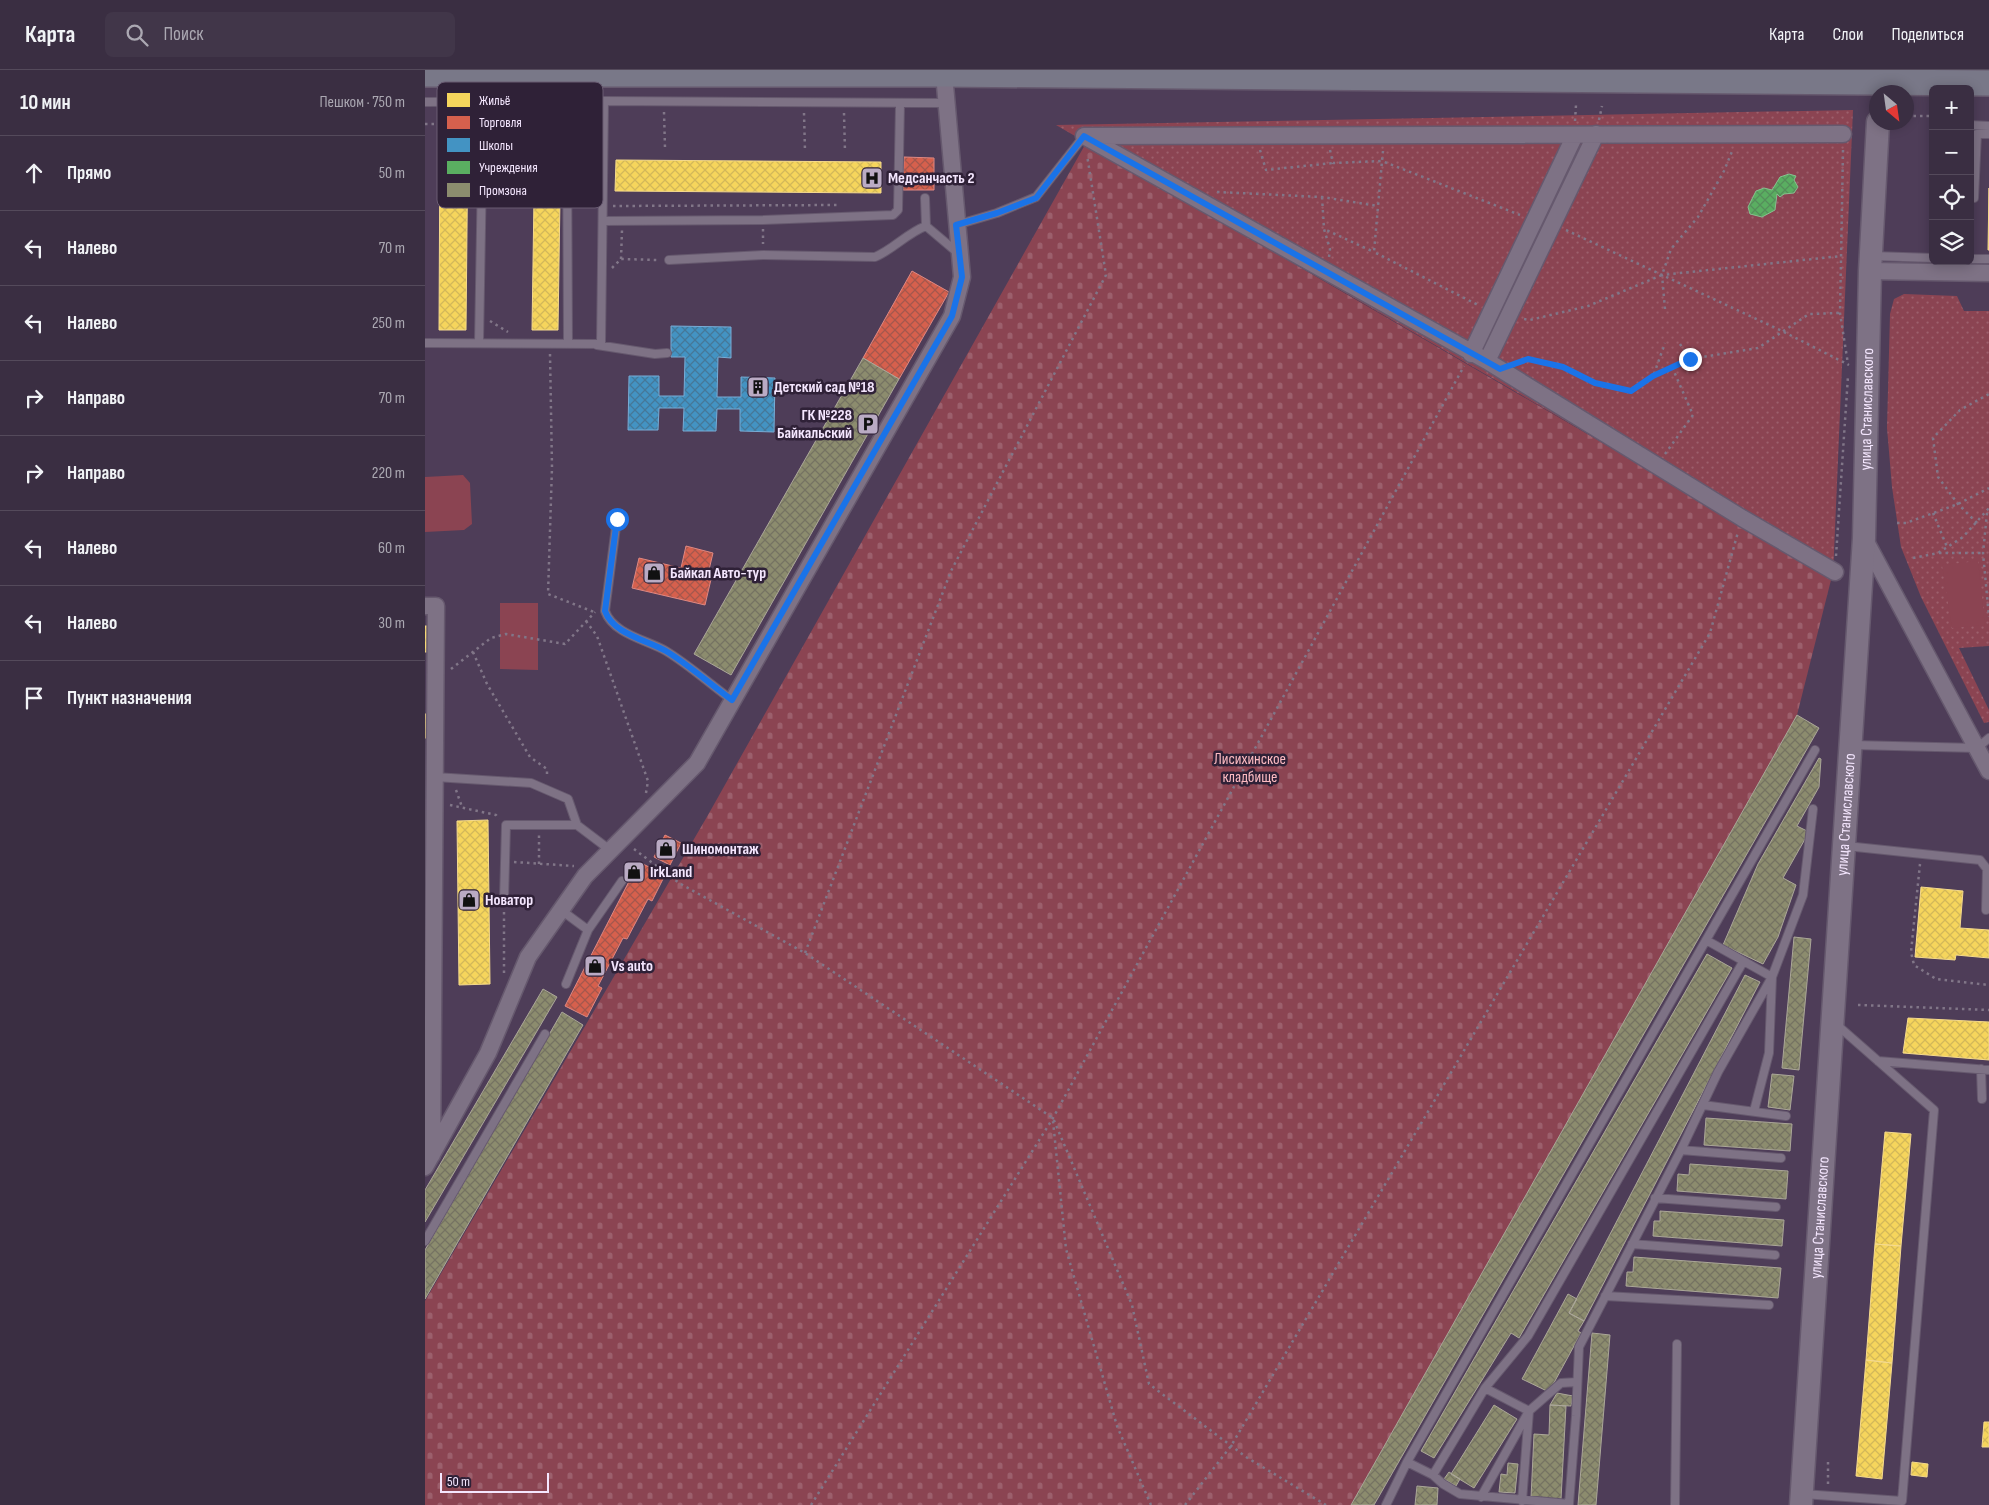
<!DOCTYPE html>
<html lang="ru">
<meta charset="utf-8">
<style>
body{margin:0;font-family:"Sofia Sans Condensed",sans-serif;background:#413649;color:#f1f3f6}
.controls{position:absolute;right:15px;top:15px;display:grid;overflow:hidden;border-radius:8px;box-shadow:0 2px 12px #0003}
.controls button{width:45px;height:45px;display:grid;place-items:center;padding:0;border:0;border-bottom:1px solid #544a5b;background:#3a2e42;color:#f1f3f6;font:25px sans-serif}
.compass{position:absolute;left:1444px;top:15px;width:45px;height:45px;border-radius:50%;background:#3a2e42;box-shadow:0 2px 12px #0003;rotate:151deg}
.scale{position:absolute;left:15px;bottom:12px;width:109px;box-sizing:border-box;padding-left:5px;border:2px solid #f4e6fe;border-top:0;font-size:14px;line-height:18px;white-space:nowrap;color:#f4e6fe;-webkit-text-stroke:4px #2f2137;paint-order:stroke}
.stop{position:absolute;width:15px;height:15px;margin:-11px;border:4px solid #1a73e8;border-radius:50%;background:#fff}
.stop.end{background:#1a73e8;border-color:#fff;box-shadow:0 1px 5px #0008}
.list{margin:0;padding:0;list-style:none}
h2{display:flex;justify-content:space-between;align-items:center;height:65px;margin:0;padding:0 20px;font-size:21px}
h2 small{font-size:16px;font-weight:400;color:#aba8b2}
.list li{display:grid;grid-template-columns:32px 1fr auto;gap:15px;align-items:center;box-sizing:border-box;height:75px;padding:0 20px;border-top:1px solid #544a5b}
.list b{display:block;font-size:19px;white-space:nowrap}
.list em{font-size:16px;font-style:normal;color:#aba8b2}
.icon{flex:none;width:28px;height:28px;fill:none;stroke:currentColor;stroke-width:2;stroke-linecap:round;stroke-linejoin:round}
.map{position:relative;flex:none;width:1564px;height:1435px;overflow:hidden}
header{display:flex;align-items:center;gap:30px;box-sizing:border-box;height:70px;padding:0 25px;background:#3a2e42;border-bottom:1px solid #544a5b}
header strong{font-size:24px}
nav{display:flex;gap:28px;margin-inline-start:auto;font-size:18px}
.search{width:350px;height:45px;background:#413649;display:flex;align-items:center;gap:12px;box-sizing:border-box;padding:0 18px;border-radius:8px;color:#aba8b2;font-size:19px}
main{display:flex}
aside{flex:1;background:#3a2e42}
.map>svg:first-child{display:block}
</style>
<header>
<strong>Карта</strong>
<div class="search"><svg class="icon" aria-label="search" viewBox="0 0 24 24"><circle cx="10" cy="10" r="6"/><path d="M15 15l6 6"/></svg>Поиск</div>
<nav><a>Карта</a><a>Слои</a><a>Поделиться</a></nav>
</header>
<main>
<aside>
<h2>10 мин<small>Пешком · 750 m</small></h2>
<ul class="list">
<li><svg class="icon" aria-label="ahead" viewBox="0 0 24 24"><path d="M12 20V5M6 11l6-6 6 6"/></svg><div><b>Прямо</b></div><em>50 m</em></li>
<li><svg class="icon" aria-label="left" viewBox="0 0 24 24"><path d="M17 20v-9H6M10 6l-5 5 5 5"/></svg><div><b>Налево</b></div><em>70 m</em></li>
<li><svg class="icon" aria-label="left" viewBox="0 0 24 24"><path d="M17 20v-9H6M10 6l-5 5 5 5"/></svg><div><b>Налево</b></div><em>250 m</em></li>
<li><svg class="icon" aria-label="right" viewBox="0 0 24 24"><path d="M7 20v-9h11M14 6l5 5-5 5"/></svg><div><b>Направо</b></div><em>70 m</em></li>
<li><svg class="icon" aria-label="right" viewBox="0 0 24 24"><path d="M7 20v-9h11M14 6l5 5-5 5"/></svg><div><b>Направо</b></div><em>220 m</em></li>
<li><svg class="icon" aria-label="left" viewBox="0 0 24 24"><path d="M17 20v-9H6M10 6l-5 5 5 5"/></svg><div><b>Налево</b></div><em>60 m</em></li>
<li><svg class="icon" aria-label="left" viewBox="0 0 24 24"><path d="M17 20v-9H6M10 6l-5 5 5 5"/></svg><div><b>Налево</b></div><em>30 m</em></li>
<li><svg class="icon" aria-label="arrive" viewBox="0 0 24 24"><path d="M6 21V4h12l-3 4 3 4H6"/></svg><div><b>Пункт назначения</b></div></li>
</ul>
</aside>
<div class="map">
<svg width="1564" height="1435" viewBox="0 0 1564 1435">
<defs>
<pattern id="cemetery-stones" width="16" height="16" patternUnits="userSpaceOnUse" patternTransform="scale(1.25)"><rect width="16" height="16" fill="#8b4452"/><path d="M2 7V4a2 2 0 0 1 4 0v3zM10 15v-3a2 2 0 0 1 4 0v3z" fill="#9c5f6c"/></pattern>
<pattern id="park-dots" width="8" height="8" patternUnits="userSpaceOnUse" patternTransform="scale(1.25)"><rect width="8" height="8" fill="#8b4452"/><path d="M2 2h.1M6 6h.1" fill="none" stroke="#9c5f6c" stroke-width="1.8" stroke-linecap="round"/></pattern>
<pattern id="homes-cross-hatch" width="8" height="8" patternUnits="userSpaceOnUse" patternTransform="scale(1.25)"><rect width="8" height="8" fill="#f6d55c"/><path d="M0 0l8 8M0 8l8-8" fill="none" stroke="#d3b859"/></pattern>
<pattern id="shops-cross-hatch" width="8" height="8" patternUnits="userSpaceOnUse" patternTransform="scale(1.25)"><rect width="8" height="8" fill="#d6604d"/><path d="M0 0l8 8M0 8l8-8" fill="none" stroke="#a5574d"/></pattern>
<pattern id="schools-cross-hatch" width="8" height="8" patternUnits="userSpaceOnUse" patternTransform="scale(1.25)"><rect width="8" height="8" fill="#4393c3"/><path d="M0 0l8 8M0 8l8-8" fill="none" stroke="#457899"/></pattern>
<pattern id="public-cross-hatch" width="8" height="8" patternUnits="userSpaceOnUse" patternTransform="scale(1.25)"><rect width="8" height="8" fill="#5aae61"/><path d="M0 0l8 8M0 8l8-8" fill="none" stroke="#558e5b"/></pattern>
<pattern id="industry-cross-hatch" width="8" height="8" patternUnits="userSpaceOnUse" patternTransform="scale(1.25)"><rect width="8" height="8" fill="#8c8c6e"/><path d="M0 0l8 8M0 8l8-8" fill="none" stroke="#757362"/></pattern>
</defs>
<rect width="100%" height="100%" fill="#4e3d58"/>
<!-- cemetery -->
<path fill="url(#cemetery-stones)" d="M661 73 1407 506 1372 645 926 1435H0V1231L283 745Z"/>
<!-- park -->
<path fill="url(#park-dots)" d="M1428 40 1408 506 631 55Z
M1479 224 1532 226 1539 241H1564V576L1534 578 1564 640V652L1559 653 1496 527 1476 477 1467 417 1462 358 1465 244 1469 229Z"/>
<!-- pitch -->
<path fill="#8b4452" d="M38 405 45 413 47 454 39 460 0 462V407Z
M1553 491 1560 555 1527 558 1517 495Z
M75 533H113V600L75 599Z"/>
<!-- homes -->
<path fill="url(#homes-cross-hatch)" stroke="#f5da8d" d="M15 60H43L41 260H14Z
M110 61H136L133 260H107Z
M191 90 456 92V123L190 121Z
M1564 118V180H1563Z
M0 556H2V582H0Z
M0 644H1V668H0Z
M63 750 65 914 34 915 32 751Z
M1496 817 1538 821 1535 858 1564 860V888L1531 885 1530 890 1490 887Z
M1483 948 1564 952V990L1478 983Z
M1460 1062 1486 1064 1476 1176 1450 1174Z
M1450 1174 1476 1176 1467 1293 1441 1290Z
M1441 1290 1467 1293 1457 1409 1431 1406Z
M1559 1352H1564V1377H1557Z
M1487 1392 1503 1394 1502 1407 1486 1405Z"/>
<!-- shops -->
<path fill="url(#shops-cross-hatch)" stroke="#df8882" d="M479 87 509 88V120H478Z
M487 201 524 222 474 309 438 288Z
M261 476 288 483 283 504 287 505 280 535 207 518 214 488 256 498Z
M240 765 256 773 245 795 229 787Z
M214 792 240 805 227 831 223 829 202 869 198 868 173 916 177 918 162 947 140 936Z"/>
<!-- schools -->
<path fill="url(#schools-cross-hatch)" stroke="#78acd5" d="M246 256 306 257V288L293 287 292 327H316V307L350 308 349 362 315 361V339H292L291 361H258L259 338H234L233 360H203L204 306H234V326H259L260 287H246Z"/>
<!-- public -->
<path fill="url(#public-cross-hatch)" stroke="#88bf90" d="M1364 104 1371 106 1369 110 1373 117 1369 123 1359 124 1355 127 1352 124 1350 140 1337 147 1325 144 1323 137 1331 121 1339 118 1347 120 1355 107Z"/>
<!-- industry -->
<path fill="url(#industry-cross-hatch)" stroke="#aba799" d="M438 288 474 309 306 605 269 584Z
M1372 645 1394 658 949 1435H926Z
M1394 688 1396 689 1394 717 1372 756 1384 762 1358 808 1371 815 1353 867 1338 894 1298 875 1333 794Z
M1369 867 1386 869 1374 1000 1357 998Z
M1282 884 1307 898 1094 1268 1086 1263 1009 1388 996 1381Z
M1320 905 1335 912 1159 1251 1144 1243Z
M118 919 132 927 0 1152V1120Z
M137 942 158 955 0 1229V1180Z
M1347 1004 1369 1006 1365 1040 1343 1037Z
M1281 1048 1367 1054 1365 1081 1279 1075Z
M1265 1094 1363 1101 1361 1129 1252 1121 1253 1104 1264 1105Z
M1235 1141 1359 1150 1357 1176 1228 1166 1229 1151H1235Z
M1209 1187 1356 1198 1353 1228 1201 1216 1202 1202H1208Z
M1143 1224 1152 1229 1144 1243 1159 1251 1153 1261 1156 1263 1124 1322 1097 1309Z
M1167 1263 1185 1265 1171 1435H1153Z
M1132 1323 1148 1326 1146 1336 1125 1335Z
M1069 1335 1092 1349 1049 1418 1026 1404Z
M1125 1335 1141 1336 1136 1429 1106 1428 1109 1364 1124 1365Z
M1083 1393 1093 1394 1090 1423 1074 1422 1076 1404 1082 1405Z
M1024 1402 1035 1409 1031 1416 1019 1409Z
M992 1416 1013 1418 1012 1435H990Z"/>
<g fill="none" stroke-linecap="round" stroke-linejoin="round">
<!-- lane casing -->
<g stroke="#66596e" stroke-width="10">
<path id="lane" d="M0 32 179 31
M1545 55 1564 56
M1545 67 1552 64H1564
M142 74 143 274
M500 128 501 156
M1549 128 1552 64
M179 151 338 150 468 145 473 140 475 34
M531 155 572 143 611 127 659 66
M1448 186 1508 188
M1545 189H1564
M244 190 338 185 450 187C469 179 482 163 501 156L533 183
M0 273 176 274 179 31 521 33
M54 273 57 101
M172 275 230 284 242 283
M192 449 180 541C188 564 222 570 241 581 264 595 285 614 307 630
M1428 675 1552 678 1564 668
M10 707 106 713 143 729 152 755
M1421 776 1555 790 1562 799 1561 840
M79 830 81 755H152L185 780
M136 840 163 860 197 811
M1281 870 1347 907 1344 983 1329 1041
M141 914 163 860
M1453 991 1564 1000
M1556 999 1557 1029
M1278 1035 1361 1046
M1256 1080 1356 1088
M1230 1128 1351 1137
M0 1171 120 964
M1207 1174 1350 1185
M1180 1226 1344 1235
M1060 1318 1104 1341 1097 1431
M982 1392 1008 1405 1060 1318 1103 1266 1318 892
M1008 1405 1018 1414 1035 1424 1144 1434 1151 1346 1154 1277 1256 1080 1293 1002 1347 907 1378 825 1388 739
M1378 1424 1477 1431 1509 1040 1412 955
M1056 1427 1104 1341 1136 1313 1152 1312
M961 1435 982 1392 1390 680
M1250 1435 1252 1274"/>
</g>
<!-- street casing -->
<g stroke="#66596e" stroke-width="19">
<path id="street" d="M659 66 1062 291 1317 448 1410 502
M660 66 1418 64
M1445 201 1564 203
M1046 284 1150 65
M1062 291 1171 64
M1439 468 1564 701
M0 536H11L7 1085
M0 1097 63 983 103 887 160 806 272 693 527 246 537 207 519 4"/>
</g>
<!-- secondary casing -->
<g stroke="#66596e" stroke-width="25">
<g id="secondary">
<path id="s1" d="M1376 1435 1439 468 1445 201 1453 52"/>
</g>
</g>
<!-- primary casing -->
<g stroke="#66596e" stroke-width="28">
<path id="primary" d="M0 4H519L1564 13"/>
</g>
<!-- path -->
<path stroke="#817688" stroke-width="2.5" stroke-dasharray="2.5 4" stroke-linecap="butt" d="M239 42 240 78
M379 43 380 81
M419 43 420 82
M1482 46H1508
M1174 50 1177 36
M1150 51 1151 35
M0 54 168 53
M835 80 841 100 908 93
M905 80 908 93 957 91 949 182 1053 235
M1418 80 1415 243 1423 294
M958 81 957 91 1095 145
M792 122 897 127 953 136
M897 127 899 159
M153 133 168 135
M188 136 415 135
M338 159V174
M1141 160 1357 261 1424 295
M904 187 905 179 899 159 949 182
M196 189 197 160
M187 198 196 189 233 190
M1240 239 1237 205 1416 186
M1099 249 1105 250 1163 236 1237 205 1246 179 1273 147 1299 101 1308 79
M65 251 83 262
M1255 274 1265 289
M125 284 127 397 123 524 169 542
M1092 293C1119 283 1145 303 1169 313 1180 317 1194 318 1206 321L1229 306 1265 289 1333 278 1384 244 1415 243
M1229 304 1240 273
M1240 384 1268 345 1247 297
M1508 443 1522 477
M1562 443 1558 483 1564 547
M1472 453H1481L1533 434 1564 418
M1552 453 1533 434 1513 407 1508 368 1535 340 1564 324
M1514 483H1558
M1411 486 1423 306
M1488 488 1513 483 1538 467 1564 438
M161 551 172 566 223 711 221 723
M48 582 62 614 105 687 122 699V708
M26 599 66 568 81 564 140 574 170 542
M31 720 37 737
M25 735 71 745 74 749
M209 779 254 813 380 883 628 1048 707 1235 724 1314 821 1387 901 1435
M89 792 149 796
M114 794V765
M1495 794 1486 882 1489 895 1511 909 1564 915
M380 883 526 501 681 205 662 85
M79 903V841
M1433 935 1564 940
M628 1051 641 1179 692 1356 726 1435
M1403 1414V1391
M386 1435 628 1048 1039 296
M760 1435 806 1376 1285 563 1313 462"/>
<!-- lane -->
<use href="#lane" stroke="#7e7285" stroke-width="8"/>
<!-- street -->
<use href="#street" stroke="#7e7285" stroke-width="16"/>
<!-- secondary -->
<use href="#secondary" stroke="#7e7285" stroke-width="22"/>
<!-- primary -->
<use href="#primary" stroke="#797888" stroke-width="25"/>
</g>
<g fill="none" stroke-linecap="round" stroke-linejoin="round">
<!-- route -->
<path stroke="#1a73e8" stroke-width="6" d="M192 449 180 541C188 564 222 570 241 581 264 595 285 614 307 630L527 246 537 207 531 155 572 143 611 128 659 66 1075 299 1103 289 1138 297 1170 313 1206 321 1228 306 1265 289"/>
</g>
<!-- icons -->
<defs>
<g id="hospital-square" transform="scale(1.125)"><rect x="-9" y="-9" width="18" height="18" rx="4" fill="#baabc4" stroke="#2f2137"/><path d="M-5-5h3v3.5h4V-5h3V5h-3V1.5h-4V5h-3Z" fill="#111"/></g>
<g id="building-square" transform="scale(1.125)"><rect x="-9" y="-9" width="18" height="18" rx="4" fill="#baabc4" stroke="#2f2137"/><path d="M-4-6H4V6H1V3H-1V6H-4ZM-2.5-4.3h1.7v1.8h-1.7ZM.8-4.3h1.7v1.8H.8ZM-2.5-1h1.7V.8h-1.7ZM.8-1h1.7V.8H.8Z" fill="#111"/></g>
<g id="parking-square" transform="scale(1.125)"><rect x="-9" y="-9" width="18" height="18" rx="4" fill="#baabc4" stroke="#2f2137"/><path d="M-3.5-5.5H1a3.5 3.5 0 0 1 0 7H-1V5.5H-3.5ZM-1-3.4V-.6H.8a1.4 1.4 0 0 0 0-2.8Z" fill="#111"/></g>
<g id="shop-square" transform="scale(1.125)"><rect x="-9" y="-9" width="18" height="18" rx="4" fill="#baabc4" stroke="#2f2137"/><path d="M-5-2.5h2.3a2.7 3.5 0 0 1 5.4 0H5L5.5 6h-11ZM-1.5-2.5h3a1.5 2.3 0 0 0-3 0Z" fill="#111"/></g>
</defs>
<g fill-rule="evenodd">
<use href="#hospital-square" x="447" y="108"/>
<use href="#building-square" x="333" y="317"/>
<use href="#parking-square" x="443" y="354"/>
<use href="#shop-square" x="229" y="503"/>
<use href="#shop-square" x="241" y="779"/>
<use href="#shop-square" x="209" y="802"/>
<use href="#shop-square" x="44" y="830"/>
<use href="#shop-square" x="170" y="896"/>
</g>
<g text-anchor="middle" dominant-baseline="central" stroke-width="5" stroke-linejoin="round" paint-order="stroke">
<!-- poi labels -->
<g font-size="16" font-weight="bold" fill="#f4e6fe" stroke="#2f2137" text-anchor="start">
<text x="463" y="108">Медсанчасть 2</text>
<text x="349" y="317">Детский сад №18</text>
<text x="427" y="345" text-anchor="end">ГК №228<tspan x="427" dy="18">Байкальский</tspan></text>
<text x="245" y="503">Байкал Авто-тур</text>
<text x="257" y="779">Шиномонтаж</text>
<text x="225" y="802">IrkLand</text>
<text x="60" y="830">Новатор</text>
<text x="186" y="896">Vs auto</text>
</g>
<!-- street labels -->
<g font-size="16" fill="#f4e6fe" stroke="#2f2137">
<text stroke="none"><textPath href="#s1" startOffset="1098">улица Станиславского</textPath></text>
<text stroke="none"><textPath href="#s1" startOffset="692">улица Станиславского</textPath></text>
<text stroke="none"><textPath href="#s1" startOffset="288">улица Станиславского</textPath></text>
</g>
<!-- park labels -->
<g font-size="16" fill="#fdbbc2" stroke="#2f2137">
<text x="825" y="689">Лисихинское<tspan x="825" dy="18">кладбище</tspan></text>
</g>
</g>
<!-- legend -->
<rect x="12" y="12" width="166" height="126" rx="8" fill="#2f2137" stroke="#6a5c73" stroke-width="1"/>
<rect x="22" y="23" width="23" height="14" fill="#f6d55c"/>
<rect x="22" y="46" width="23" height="13" fill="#d6604d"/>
<rect x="22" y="68" width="23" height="14" fill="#4393c3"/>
<rect x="22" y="91" width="23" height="13" fill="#5aae61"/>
<rect x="22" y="113" width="23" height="14" fill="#8c8c6e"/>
<g font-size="14" fill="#f4e6fe">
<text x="54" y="35">Жильё</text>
<text x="54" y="57">Торговля</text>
<text x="54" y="80">Школы</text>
<text x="54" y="102">Учреждения</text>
<text x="54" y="125">Промзона</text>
</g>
</svg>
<div class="controls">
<button>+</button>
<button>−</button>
<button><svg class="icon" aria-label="locate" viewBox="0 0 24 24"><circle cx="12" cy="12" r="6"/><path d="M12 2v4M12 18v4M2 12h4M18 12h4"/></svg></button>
<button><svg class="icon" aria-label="layers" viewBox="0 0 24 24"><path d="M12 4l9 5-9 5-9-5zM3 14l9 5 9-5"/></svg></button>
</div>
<svg class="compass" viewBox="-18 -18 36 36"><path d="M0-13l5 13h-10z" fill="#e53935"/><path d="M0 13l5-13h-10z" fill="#aba8b2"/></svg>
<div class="scale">50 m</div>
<div class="stop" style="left:192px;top:449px"></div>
<div class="stop end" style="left:1265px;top:289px"></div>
</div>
</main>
